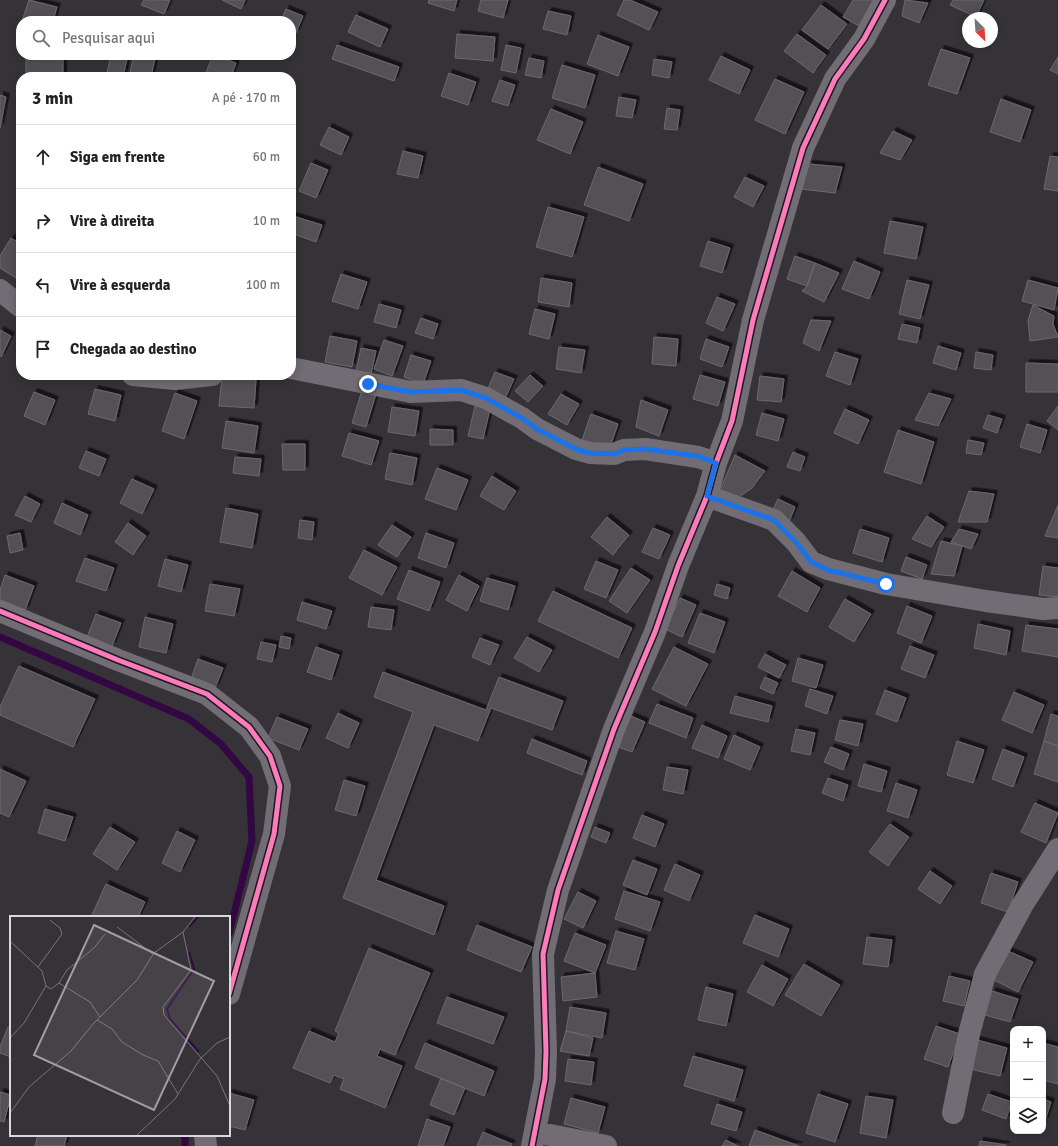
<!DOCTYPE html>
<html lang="pt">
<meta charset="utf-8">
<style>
body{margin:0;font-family:Signika,sans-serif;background:#f2f2f2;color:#222}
.controls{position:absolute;right:12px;bottom:12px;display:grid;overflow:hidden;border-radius:8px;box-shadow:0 2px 10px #0003}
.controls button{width:36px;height:36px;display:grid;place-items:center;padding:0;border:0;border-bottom:1px solid #e0e0e0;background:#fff;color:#222;font:20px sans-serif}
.compass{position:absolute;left:962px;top:12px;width:36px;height:36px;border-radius:50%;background:#fff;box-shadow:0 2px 10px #0003;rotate:155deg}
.stop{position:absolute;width:12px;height:12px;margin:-9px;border:3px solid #1a73e8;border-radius:50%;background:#fff}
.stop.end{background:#1a73e8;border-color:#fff;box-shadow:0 1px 4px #0008}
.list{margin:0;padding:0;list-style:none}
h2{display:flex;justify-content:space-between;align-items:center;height:52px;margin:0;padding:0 16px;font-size:17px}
h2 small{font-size:13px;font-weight:400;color:#767676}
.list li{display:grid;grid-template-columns:26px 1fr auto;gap:12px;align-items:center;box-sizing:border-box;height:64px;padding:0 16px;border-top:1px solid #e0e0e0}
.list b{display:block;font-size:15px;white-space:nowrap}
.list em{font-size:13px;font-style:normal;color:#767676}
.icon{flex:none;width:22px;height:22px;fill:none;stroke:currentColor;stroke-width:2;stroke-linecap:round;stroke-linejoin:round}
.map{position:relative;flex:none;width:1058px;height:1146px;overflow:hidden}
.search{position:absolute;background:#fff;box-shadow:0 2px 10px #0003;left:16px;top:16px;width:280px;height:44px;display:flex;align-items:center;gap:10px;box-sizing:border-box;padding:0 14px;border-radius:16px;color:#767676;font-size:15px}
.panel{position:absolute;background:#fff;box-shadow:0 2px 10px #0003;left:16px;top:72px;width:280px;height:308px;border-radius:16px}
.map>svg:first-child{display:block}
</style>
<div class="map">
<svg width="1058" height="1146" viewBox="0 0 1058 1146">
<defs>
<filter id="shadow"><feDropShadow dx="3.5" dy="-3.5" stdDeviation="0" flood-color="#0009"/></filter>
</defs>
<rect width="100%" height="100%" fill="#363338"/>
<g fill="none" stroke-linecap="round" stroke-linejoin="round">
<!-- stream -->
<path stroke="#330743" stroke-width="7" d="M0 637 189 719 221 744 249 777 252 841 229 934
M185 1146V1135"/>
</g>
<!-- building -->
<path fill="#535154" stroke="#6b696c" filter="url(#shadow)" d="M29 0 57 7 53 21H22Z
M144 0H170L164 14 141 5Z
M222 0H245L241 9Z
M429 0H457L454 11 428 3Z
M481 0H508L503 18 478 11Z
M624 0H630L658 12 649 30 617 15Z
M853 0H875L859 26 843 17Z
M905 0 928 3 919 23 902 16Z
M953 0H984L976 17 950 5Z
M821 5 847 24 828 49 802 30Z
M286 9 303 16 296 33 291 31V21H281Z
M548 11 571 16 567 35 543 29Z
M356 15 388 29 380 47 348 32Z
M457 34 495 37 493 61 455 58Z
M797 34 826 55 813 73 784 51Z
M598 35 629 47 618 76 587 64Z
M337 45 399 67 394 81 332 59Z
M506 45 521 48 516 73 501 70Z
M941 49 970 58 957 94 928 85Z
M26 55H63V77H26Z
M111 55 127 59 123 77H106Z
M134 55 155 59 151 77H129Z
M213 55 236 63 231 77H212L205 75Z
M721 56 750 70 739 94 709 80Z
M1058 57V74L1050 70Z
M529 58 544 61 541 78 525 75Z
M654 59 672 62 669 78 652 75Z
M562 65 595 75 585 108 552 98Z
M449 73 476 82 468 105 441 96Z
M775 79 804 92 785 134 755 120Z
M500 80 515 85 508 106 492 101Z
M0 95 6 97 0 128Z
M619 97 636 100 632 118 616 116Z
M1001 99 1031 110 1020 142 990 132Z
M667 108 680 110 677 130 664 129Z
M551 109 583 122 570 154 537 140Z
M329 127 349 137 341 155 320 145Z
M893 131 912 140 900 160 880 153Z
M403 151 423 156 418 178 397 174Z
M1050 156 1058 157V191L1044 189Z
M311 163 328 170 316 198 299 191Z
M809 164 842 167 835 193 801 189Z
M598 167 643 184 629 221 584 205Z
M745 177 764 186 753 207 734 197Z
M548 207 584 217 572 257 536 247Z
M293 216 322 225 316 242 291 233Z
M890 221 923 227 916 259 884 253Z
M11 238 21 244V271L16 278 0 268V256Z
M708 241 730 248 722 273 700 266Z
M795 256 815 263 807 286 787 279Z
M854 261 880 272 869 299 842 289Z
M815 263 839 273 824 302 802 291 807 286Z
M341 274 367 282 358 309 332 301Z
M541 278 572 283 569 307 538 302Z
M907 280 929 285 920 319 899 314Z
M1028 280 1058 288 1054 310 1022 301Z
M717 297 735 304 723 331 706 323Z
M379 304 401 310 396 328 374 322Z
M1033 305 1054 316 1053 324 1058 337 1030 341 1028 320Z
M535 309 555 314 549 339 529 334Z
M421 318 438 324 433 339 415 333Z
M811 320 831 321 819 351 803 343Z
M902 324 920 328 917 343 898 339Z
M0 330 11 336 1 357 0 356Z
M330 336 357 341 352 367 325 362Z
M654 337 678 339 676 366 652 364Z
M706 339 729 347 722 367 700 359Z
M384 340 403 346 392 376 374 369Z
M938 346 961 353 956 370 933 363Z
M559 347 585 350 581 373 556 369Z
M361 348 376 351 371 374 356 371Z
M835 352 858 359 850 385 826 376Z
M976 352 993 355 991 370 974 368Z
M411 355 431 361 423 384 404 377Z
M1026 363 1058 364V392H1026Z
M495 372 514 379 504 401 486 393Z
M530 375 543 386 528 402 515 391Z
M700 375 725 382 718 406 693 399Z
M760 376 784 379 781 402 757 400Z
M222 377 256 380 254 408 219 406Z
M95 389 121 395 115 421 88 414Z
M362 390 376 394 366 427 352 423Z
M34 392 55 400 45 425 24 416Z
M175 393 197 401 184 439 162 431Z
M929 393 951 399 938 426 915 420Z
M561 394 579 404 567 425 548 414Z
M641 400 668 410 659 436 636 427Z
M475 406 490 409 483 439 468 436Z
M1058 406V430L1047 421Z
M392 407 419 411 415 436 388 432Z
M845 409 869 420 858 444 834 433Z
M762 413 784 419 778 441 756 435Z
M591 414 618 424 609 450 582 440Z
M988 415 1002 419 997 433 983 428Z
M226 421 258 426 254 453 222 448Z
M1027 424 1047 430 1040 453 1020 447Z
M430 429 453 430V445H430Z
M898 430 934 442 921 484 884 472Z
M349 433 379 441 371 465 342 456Z
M968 440 984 443 981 455 966 453Z
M282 444H305V470H283Z
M86 451 106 459 99 476 79 468Z
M793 452 805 457 800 471 787 467Z
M390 453 417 458 412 485 385 479Z
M735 455 765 471 752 488 736 499 718 495Z
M235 457 261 459 259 476 233 473Z
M437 468 468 480 456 510 425 499Z
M492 476 516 491 504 510 480 496Z
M132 479 154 489 142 514 120 503Z
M969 491 994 494 987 522H958Z
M25 496 40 504 31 522 15 515Z
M778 499 795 507 789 522 771 514Z
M62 503 88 515 80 535 54 523Z
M1058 505V538L1045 536Z
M226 508 258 514 252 548 220 542Z
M927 516 944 527 931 547 912 539Z
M607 517 629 535 613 555 591 537Z
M300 520 314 522 312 540 298 538Z
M128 523 146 536 133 555 115 542Z
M392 525 411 537 397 557 378 545Z
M653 528 670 535 659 559 642 552Z
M860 529 889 538 882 562 853 553Z
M959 529 978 534 971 549 951 542Z
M20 533 23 550 10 553 7 536Z
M426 533 454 543 446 568 418 558Z
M941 541 962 546 954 576 931 574Z
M364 550 397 567 382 595 349 578Z
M906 557 927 565 922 579 901 571Z
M85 558 114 568 106 591 76 581Z
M165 559 188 565 181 592 158 586Z
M596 561 618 570 606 598 584 589Z
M1043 566 1058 568V597L1039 595Z
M631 568 650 580 627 613 609 601Z
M409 570 440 582 429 611 397 599Z
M792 571 820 588 807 612 778 596Z
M5 575 34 586 25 610 0 601V590Z
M459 575 479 586 467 611 446 600Z
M487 578 515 586 508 610 480 601Z
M210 584 240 589 234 616 205 611Z
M717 584 730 588 727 599 714 595Z
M553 591 632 628 618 658 538 621Z
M680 598 696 605 682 637 665 629Z
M845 599 871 614 854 642 829 627Z
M302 602 332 611 326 629 297 620Z
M907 606 932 616 921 643 897 633Z
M371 607 394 610 391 630 368 627Z
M700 613 725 622 714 653 688 643Z
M96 614 121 623 112 646 87 637Z
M145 617 173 624 166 653 139 647Z
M978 624 1010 631 1006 655 974 648Z
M1026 625 1058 629V657L1022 651Z
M281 636 291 638 289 649 279 647Z
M527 637 552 650 539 672 514 658Z
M480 638 499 645 490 665 472 657Z
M261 642 276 645 272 662 257 659Z
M910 646 934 655 925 678 901 669Z
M316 647 339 655 331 680 307 672Z
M674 647 708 664 686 706 652 689Z
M765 654 786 665 779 678 758 667Z
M798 658 823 665 816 688 792 681Z
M198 659 223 668 215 688 191 679Z
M19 666 95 699 73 747 0 715V707Z
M383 672 486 710 499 677 563 701 552 730 491 708 478 741 434 725 376 880 444 906 434 935 343 898 413 712 374 697Z
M765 677 778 683 773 694 760 688Z
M810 689 833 696 827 714 805 706Z
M885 690 906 698 897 722 876 714Z
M1014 692 1044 705 1032 733 1002 720Z
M735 696 772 706 768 722 730 713Z
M657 704 693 718 686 738 649 723Z
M338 713 359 723 348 748 326 738Z
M1051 714 1058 716V746L1044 741Z
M631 716 645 722 632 752 618 747Z
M277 717 308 729 299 750 268 738Z
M840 720 863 724 858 746 835 740Z
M702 725 727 736 718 758 692 748Z
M796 729 815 733 810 755 791 751Z
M734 735 760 747 750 770 724 759Z
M532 739 587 761 582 775 527 753Z
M957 741 984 750 973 783 947 775Z
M1044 741 1058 746V782L1034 774Z
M831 747 849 754 843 770 824 762Z
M1003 749 1024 757 1013 787 992 779Z
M864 764 887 771 881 792 858 786Z
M667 767 688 770 683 794 663 790Z
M0 769 26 781 9 817 0 813Z
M828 778 848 785 843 801 822 793Z
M344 780 365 786 356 816 335 810Z
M896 783 917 790 908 818 887 811Z
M1035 803 1058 813 1046 843 1021 832Z
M45 809 73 817 65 841 38 833Z
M642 815 664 824 655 847 633 838Z
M890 824 909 837 888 866 869 852Z
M110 827 135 842 117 870 93 854Z
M595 827 610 833 606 843 591 837Z
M177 831 195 840 180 872 162 863Z
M633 860 657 869 647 895 623 885Z
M675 864 700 875 689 901 664 890Z
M930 871 952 886 940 904 918 889Z
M991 873 1018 882 1008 912 981 903Z
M106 884 145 902 138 917H91Z
M624 891 660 902 650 931 615 919Z
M578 892 596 901 583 928 564 919Z
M755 915 789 929 778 957 743 943Z
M477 925 532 947 521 972 467 950Z
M616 931 644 939 635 970 607 963Z
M575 933 606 945 595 973 564 961Z
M867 937 892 940 888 967 863 964Z
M369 948 430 973 395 1055 380 1049 377 1056 402 1066 385 1108 340 1089 344 1079 334 1075 330 1083 293 1068 309 1031 335 1042 339 1033 335 1031Z
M1008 951 1033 962 1018 992 994 980Z
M804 964 840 985 821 1016 785 995Z
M762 965 788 979 773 1006 747 992Z
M595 973 597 997 563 1001 561 977Z
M949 976 970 981 964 1006 943 1001Z
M706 987 733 994 726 1026 698 1020Z
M992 991 1018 999 1010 1022 985 1015Z
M447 997 504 1017 493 1044 437 1023Z
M570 1007 606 1013 602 1038 566 1031Z
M936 1026 960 1034 948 1067 924 1059Z
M8 1027 11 1028V1057L0 1053V1047Z
M566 1031 593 1038 589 1056 560 1051Z
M977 1040 1007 1048 1000 1076 970 1069Z
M425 1043 494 1071 484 1096 415 1068Z
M1043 1043 1058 1047V1084L1043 1080Z
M693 1056 743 1070 734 1101 684 1086Z
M568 1059 594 1062 591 1085 565 1081Z
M441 1078 465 1088 454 1115 430 1105Z
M0 1092 11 1095 4 1122 0 1121Z
M229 1093 254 1100 245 1130 229 1126Z
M818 1094 848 1104 835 1142 806 1133Z
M988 1094 1012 1102 1006 1119 982 1110Z
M866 1096 893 1100 886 1138 860 1133Z
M571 1098 605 1107 598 1133 564 1124Z
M1043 1099 1051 1102 1045 1121 1043 1120Z
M717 1104 742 1112 736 1131 711 1124Z
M427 1119 450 1127 443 1146H418Z
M755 1130 799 1146H749Z
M483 1132 512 1144 511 1146H477Z
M38 1135H67L64 1146H35Z
M726 1140 738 1146H722Z
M980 1141 1006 1145V1146H979Z"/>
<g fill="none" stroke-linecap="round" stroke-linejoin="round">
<!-- street -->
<path stroke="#726c75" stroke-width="22" d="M0 290 21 307
M291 368 411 392 461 390 486 398 522 418 537 429 576 449 590 453 614 454 624 450 645 449 698 457 716 463
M133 375 175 379 212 375
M707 496 774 520 796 542 811 562 828 569 886 584 986 601 1043 609 1058 608
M0 611 118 660 207 694 249 727 270 756 280 786 274 834 229 994
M953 1113 969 1034 985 974 1023 904 1058 849
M535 1132 606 1146
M205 1135 206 1146
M532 1146 545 1079 546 1051 543 954 558 890 614 729 655 632 678 566 707 496 716 463 732 421 753 320 803 148 835 79 864 39 885 0"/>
<!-- cycleway casing -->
<g stroke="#1d1a1e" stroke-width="8">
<path id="cycleway" d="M0 611 118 660 207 694 249 727 270 756 280 786 274 834 229 994
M532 1146 545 1079 546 1051 543 954 558 890 614 729 655 632 678 566 707 496 716 463 732 421 753 320 803 148 835 79 864 39 885 0"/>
</g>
<!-- cycleway -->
<use href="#cycleway" stroke="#fd7abc" stroke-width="5"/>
</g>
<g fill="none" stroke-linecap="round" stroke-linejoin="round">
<!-- route -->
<path stroke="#1a73e8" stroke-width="5" d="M368 384 411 392 461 390 486 398 522 418 537 429 576 449 590 453 614 454 624 450 645 449 698 456 716 463 707 496 774 520 796 542 811 562 828 570 886 584"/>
</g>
<!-- overview -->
<g transform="translate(10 916)">
<rect width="220" height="220" fill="#363338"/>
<path fill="none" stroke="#330743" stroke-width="2" d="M179 11 188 1M179 36 184 53 157 93 160 103 189 136"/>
<path fill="none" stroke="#78757a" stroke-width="1" d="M185 1 173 16 181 54 153 91 154 99 207 160 220 190M107 11 143 38M0 25 32 55 36 70 14 107 0 122M28 51 52 18 50 12 40 4M49 67 80 86 90 101M36 70 41 73 49 67 57 54 84 32 95 18M87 104 102 113 112 126 133 139 148 145 168 178M0 197 19 171 61 135 83 108 127 64 144 37 173 16M127 219 165 183 190 143 207 127 220 121"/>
<path fill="#a19ea3" fill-opacity="0.15" stroke="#a19ea3" stroke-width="2" d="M84 9 204 65 144 194 24 139Z"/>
<rect width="220" height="220" fill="none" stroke="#dbd8dc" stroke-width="2"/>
</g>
</svg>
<div class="controls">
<button>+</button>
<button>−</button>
<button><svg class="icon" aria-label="layers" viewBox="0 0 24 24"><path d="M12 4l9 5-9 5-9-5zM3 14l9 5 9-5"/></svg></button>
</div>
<svg class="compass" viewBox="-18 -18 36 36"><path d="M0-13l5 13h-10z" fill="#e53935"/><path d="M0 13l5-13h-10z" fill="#767676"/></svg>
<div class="stop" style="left:886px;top:584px"></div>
<div class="stop end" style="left:368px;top:384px"></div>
<div class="search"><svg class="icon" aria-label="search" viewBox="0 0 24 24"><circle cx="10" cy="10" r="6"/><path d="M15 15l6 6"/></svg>Pesquisar aqui</div>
<section class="panel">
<h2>3 min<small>A pé · 170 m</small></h2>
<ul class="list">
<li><svg class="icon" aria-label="ahead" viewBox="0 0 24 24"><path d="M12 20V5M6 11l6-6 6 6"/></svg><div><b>Siga em frente</b></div><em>60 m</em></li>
<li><svg class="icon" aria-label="right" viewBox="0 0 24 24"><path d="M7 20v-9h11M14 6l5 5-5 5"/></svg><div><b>Vire à direita</b></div><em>10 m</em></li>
<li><svg class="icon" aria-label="left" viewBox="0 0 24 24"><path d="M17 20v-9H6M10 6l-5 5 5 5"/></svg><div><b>Vire à esquerda</b></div><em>100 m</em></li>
<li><svg class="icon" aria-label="arrive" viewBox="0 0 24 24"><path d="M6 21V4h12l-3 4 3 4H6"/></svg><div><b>Chegada ao destino</b></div></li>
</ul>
</section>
</div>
